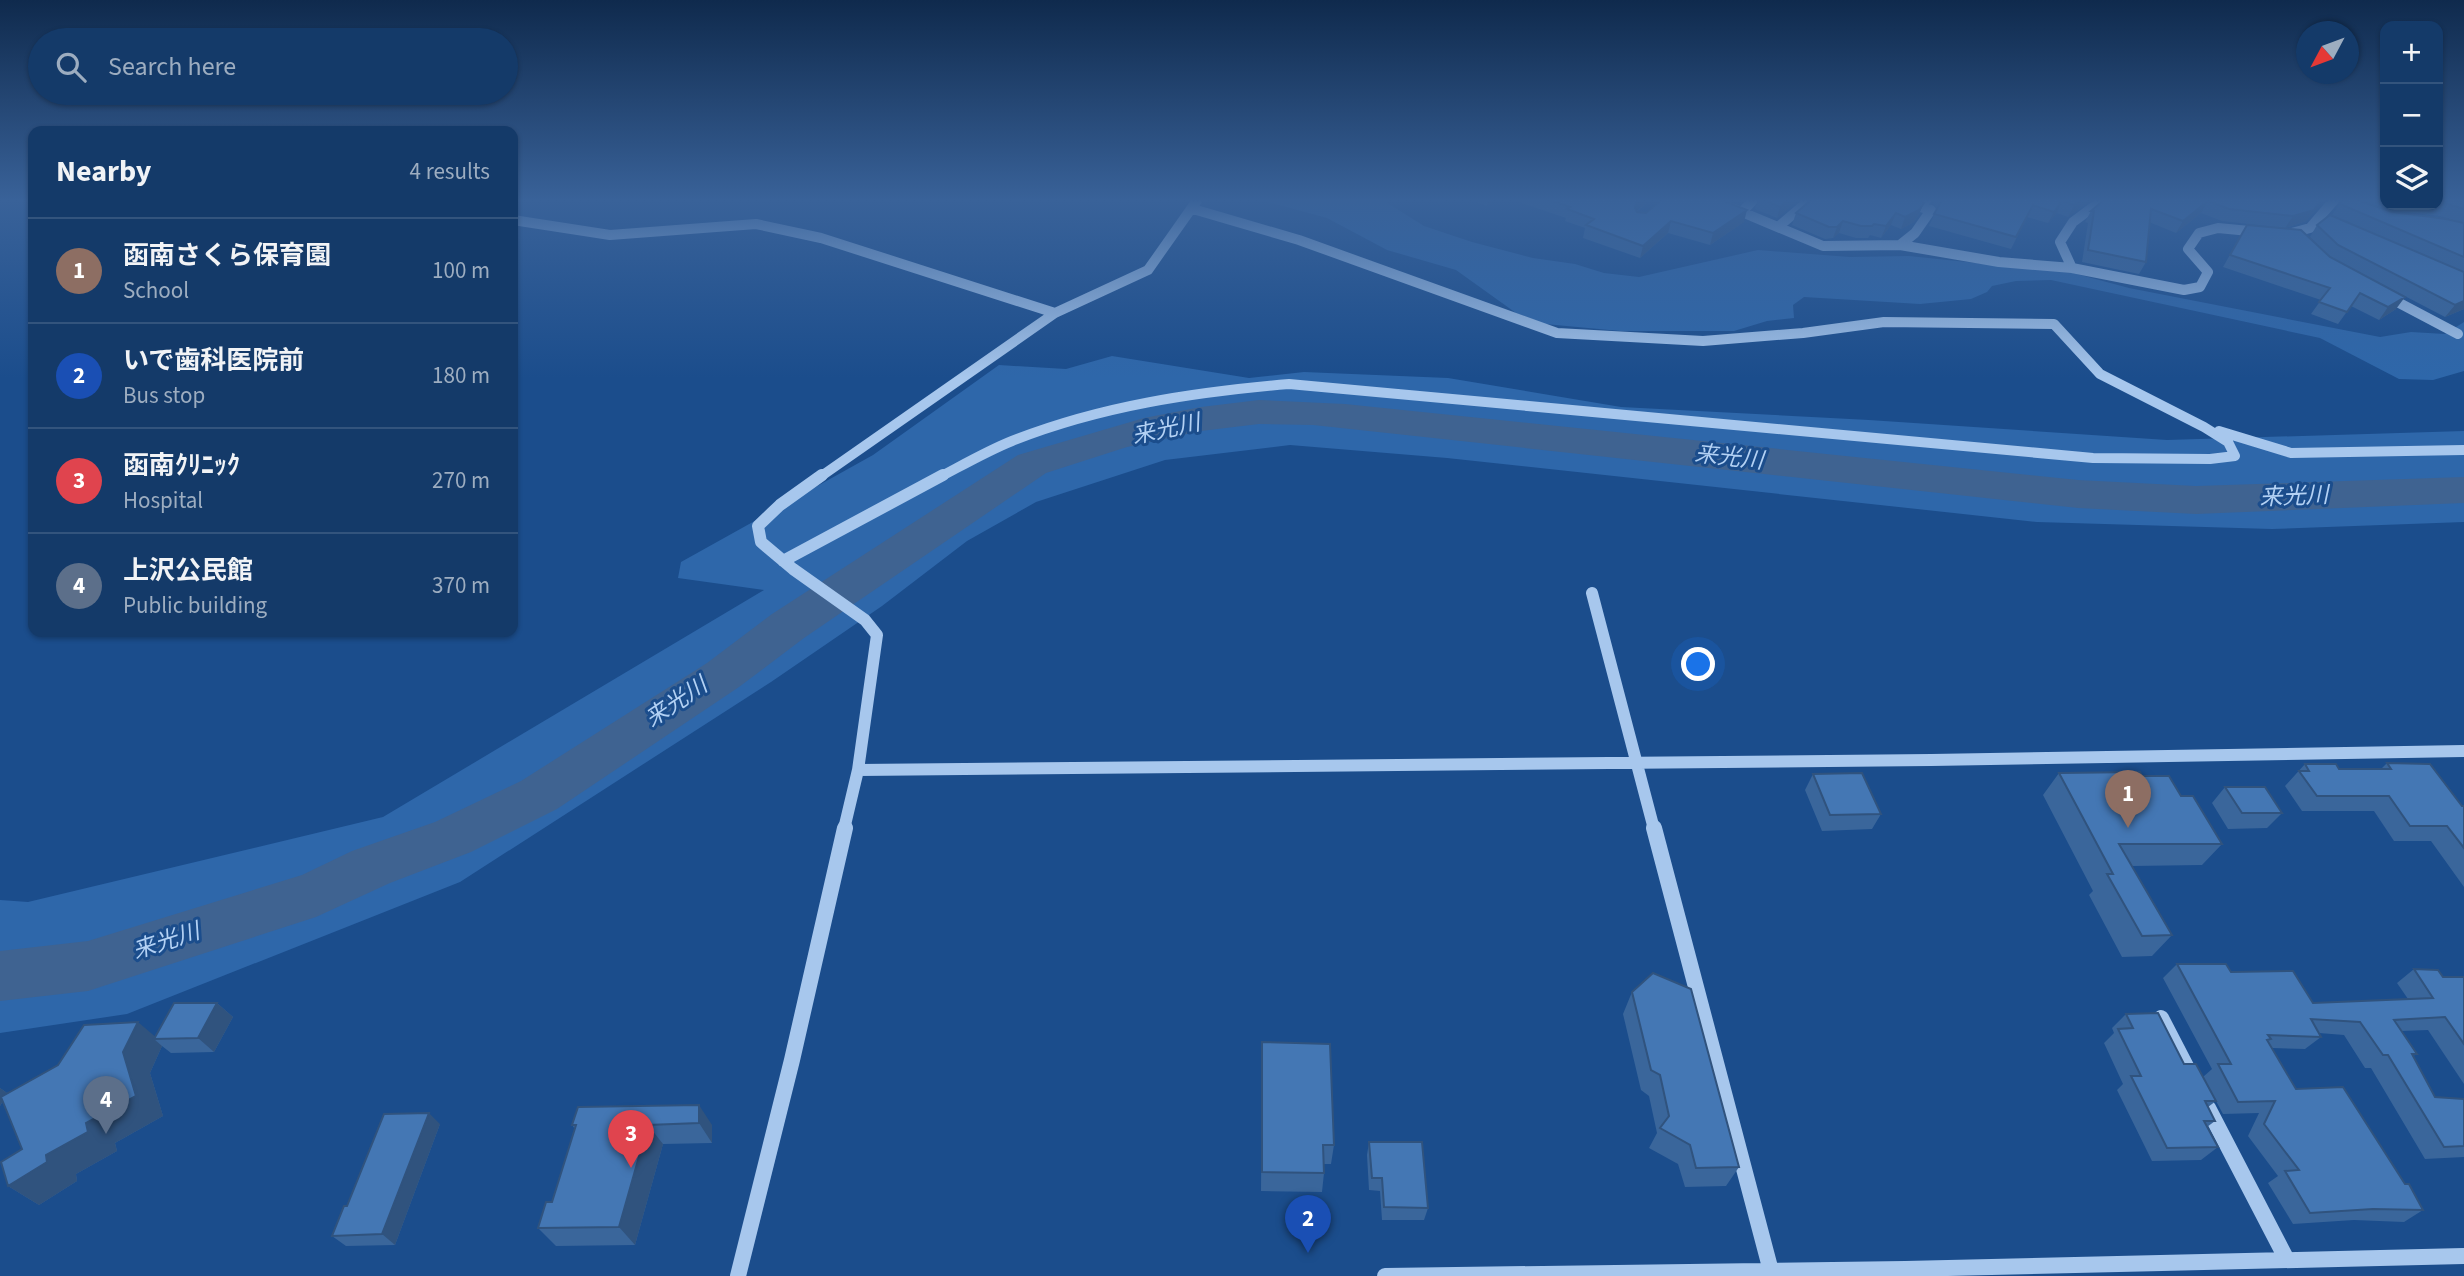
<!DOCTYPE html>
<meta charset="utf-8">
<style>
body{margin:0;font-family:"Source Sans 3","Noto Sans JP",sans-serif;background:#1d416f;color:#f1f3f6}
.controls{position:absolute;right:21px;top:21px;display:grid;overflow:hidden;border-radius:14px;box-shadow:0 2px 5px #0004}
.controls button{width:63px;height:63px;display:grid;place-items:center;padding:0;border:0;border-bottom:2px solid #33547d;background:#143a69;color:#f1f3f6;font:35px sans-serif}
.compass{position:absolute;left:2296px;top:21px;width:63px;height:63px;border-radius:50%;background:#143a69;box-shadow:0 2px 5px #0004;rotate:229deg}
.you{position:absolute;left:1699px;top:665px;width:24px;height:24px;margin:-18px;border:5px solid #fff;border-radius:50%;background:#1a73e8;box-shadow:0 0 0 10px #1a73e833}
.badge{display:grid;place-items:center;width:46px;height:46px;border-radius:50%;background:#8bbbb9;color:#fff;font-size:23px;font-weight:700}
.pin{position:absolute;translate:-50% -58px;filter:drop-shadow(0 2px 4px #0008)}
.pin::after{content:'';position:absolute;top:37px;width:24px;height:21px;background:inherit;clip-path:polygon(0 0,100% 0,50% 100%)}
.list{margin:0;padding:0;list-style:none}
h2{display:flex;justify-content:space-between;align-items:center;height:91px;margin:0;padding:0 28px;font-size:30px}
h2 small{font-size:23px;font-weight:400;color:#9dadc0}
.list li{display:grid;grid-template-columns:46px 1fr auto;gap:21px;align-items:center;box-sizing:border-box;height:105px;padding:0 28px;border-top:2px solid #33547d}
.list b{display:block;font-size:26px;white-space:nowrap}
.list p{margin:0;font-size:23px;white-space:nowrap;color:#9dadc0}
.list em{font-size:23px;font-style:normal;color:#9dadc0}
.icon{flex:none;width:38px;height:38px;fill:none;stroke:currentColor;stroke-width:2;stroke-linecap:round;stroke-linejoin:round}
.map{position:relative;flex:none;width:2464px;height:1276px;overflow:hidden}
.search{position:absolute;background:#143a69;box-shadow:0 2px 5px #0004;left:28px;top:28px;width:490px;height:77px;display:flex;align-items:center;gap:18px;box-sizing:border-box;padding:0 24px;border-radius:38px;color:#9dadc0;font-size:26px}
.panel{position:absolute;background:#143a69;box-shadow:0 2px 5px #0004;left:28px;top:126px;width:490px;height:511px;border-radius:14px}
.map>svg:first-child{display:block}
</style>
<div class="map">
<svg width="2464" height="1276" viewBox="0 0 2464 1276">
<rect width="100%" height="100%" fill="#1b4d8c"/>
<!-- green -->
<path fill="#2e67aa" d="M1257 199H1381L1424 226 1472 242 1533 258 1575 264 1604 273 1639 277 1758 250 1850 257 1909 256 2073 273 2129 288 2380 337 2411 332 2445 334 2464 322V371L2433 380 2399 379 2320 338 2051 280 2016 281 1992 286 1987 292 1971 299 1920 304 1804 297 1793 305 1794 318 1767 321 1734 331H1620L1545 324 1516 313 1456 270 1387 250 1327 218Z
M1112 356 1249 378 1304 372 1448 378 1621 407 1869 420 2167 440 2464 431V522L2272 529 2037 522 1447 458 1290 445 1165 460 1036 502 967 541 882 606 771 682 460 882 127 1014 0 1033V900L28 902 383 817 764 590 678 578 681 562 873 455 999 365 1066 369Z"/>
<g fill="none" stroke-linecap="round" stroke-linejoin="round">
<!-- river -->
<path fill="#3f6391" fill-rule="evenodd" d="M1259 400 1345 404 2078 480 2196 486 2464 477V503L2196 514 2078 508 1313 425 1259 424 1201 431 1127 447 1046 473 804 638 739 687 557 809 471 852 390 883 316 917 88 991 0 1001V951L88 941 302 875 352 851 435 822 521 781 707 663 772 614 1018 455 1144 418 1201 407Z"/>
<!-- minor-far2 -->
<path stroke="#a7c7ed" stroke-width="10" d="M1703 199 1737 210 1823 246 1900 245 1999 262 2072 268 2184 290 2200 287 2208 272 2188 249 2199 233 2218 228 2260 232
M1742 212 1754 199
M513 220 610 235 756 224 821 238 1055 313
M1778 227 1811 199
M2288 234 2310 228 2335 199
M1900 245 1915 233 1931 210 1920 207 1927 199
M2072 268 2060 242 2073 222 2104 199
M2386 296 2458 334
M2219 431 2291 453 2464 450
M820 477 1055 313 1148 270 1198 199
M940 477C963 465 987 451 1012 441 1100 406 1195 392 1289 384L2093 458 2210 459 2235 456 2228 442 2204 427 2100 374 2054 324 1884 322 1803 333 1703 341 1557 333 1299 240 1193 209"/>
<!-- minor-far1 -->
<path stroke="#a7c7ed" stroke-width="12" d="M822 475 780 505 758 526 761 542 793 569 865 620 877 635 858 770 844 829
M783 561 943 475
M1592 593 1654 829
M858 770 1931 760 2464 751"/>
<!-- minor -->
<path stroke="#a7c7ed" stroke-width="16" d="M1654 828 1771 1271
M2161 1018 2191 1076
M2208 1108 2287 1260
M738 1276 792 1060 845 828
M1385 1276 1905 1269 2464 1256"/>
</g>
<!-- wall -->
<path fill="#3a669b" d="M1429 199H1445L1440 203Z
M1469 199H1496L1487 206Z
M1510 199H1651L1637 212 1744 222 1710 245 1668 233 1640 258 1583 238 1585 228 1565 221 1566 218Z
M1758 199H1799L1777 218 1755 209Z
M1933 199H2093L2068 217 2057 213 2048 223 2027 217 2011 249 1929 226 1937 209 1933 203Z
M2105 199H2325L2306 221 2285 228 2222 221 2201 213 2176 233 2149 222 2146 262 2139 274 2082 262 2088 223 2085 222 2091 211Z
M2358 199H2385V205H2438V199H2464V309L2445 317 2330 257 2310 237 2317 225 2427 257 2332 215 2340 204 2463 223 2440 216 2388 210Z
M1919 200 1924 203 1919 214 1914 222 1901 229 1891 225 1881 238 1870 235 1868 238H1856L1839 233 1833 238 1825 239 1792 225 1796 213Z
M2247 225 2330 257 2396 309 2379 320 2351 306 2338 324 2311 314 2321 300 2223 267Z
M2387 763 2462 806H2464V887L2431 841H2394L2374 811H2302L2285 786 2305 764 2339 769H2381Z
M2059 773 2142 776 2181 796 2222 844 2202 865 2132 866 2172 935 2152 956 2122 957 2089 895 2093 891 2043 795Z
M1813 774 1881 814 1872 829 1822 831 1805 790Z
M2225 787 2282 813 2267 828 2228 829 2212 803Z
M2177 964 2231 972 2313 1003 2408 999 2397 983 2414 969 2443 977H2464V1084L2428 1030 2401 1031 2417 1054 2413 1056 2435 1097 2464 1099V1157L2425 1159 2371 1068H2365L2344 1035 2319 1033 2321 1037 2305 1049 2272 1048 2296 1089 2405 1184 2423 1210 2404 1222 2354 1220 2293 1224 2268 1183 2278 1176 2248 1136 2259 1113 2223 1114 2203 1077 2212 1069 2163 978Z
M1632 992 1739 1167 1726 1186 1685 1187 1678 1164 1649 1148 1657 1133 1649 1096 1641 1090 1623 1014Z
M217 1003 233 1017 214 1052 171 1053 162 1046 150 1073 163 1116 115 1143 117 1151 76 1174 77 1181 39 1205 8 1186 22 1149 3 1101 0 1106V1088L7 1093 155 1036Z
M2126 1014 2184 1064 2216 1101 2208 1107 2215 1121 2207 1127 2218 1147 2201 1160 2152 1161 2117 1090 2123 1084 2104 1043 2114 1033 2112 1028Z
M1262 1042 1334 1145 1331 1164H1324V1173L1322 1192 1261 1191Z
M578 1107 712 1125V1143L663 1144 635 1245 556 1246 538 1228 552 1202 575 1129 572 1125Z
M440 1124 395 1245 346 1246 332 1236Z
M1369 1142 1428 1208 1424 1220H1382L1380 1191 1369 1190 1367 1155Z"/>
<!-- shaded-wall -->
<path fill="#30537e" d="M1488 199H1496L1487 206Z
M1640 199H1651L1634 213 1635 208 1637 201Z
M1789 199H1799L1777 218 1780 207Z
M2082 199H2093L2068 217 2074 205Z
M2323 199H2325L2306 221 2285 228 2293 216Z
M2062 201 2057 213 2048 223 2054 212Z
M2208 201 2201 213 2176 233 2183 221Z
M1924 203 1919 214 1914 222 1901 229 1905 217Z
M1747 210 1744 222 1710 245 1713 233Z
M1896 213 1891 225 1881 238 1886 226Z
M1671 221 1668 233 1640 258 1643 246Z
M1843 221 1839 233 1833 238 1837 227Z
M2405 297 2396 309 2379 320 2388 307Z
M2464 301V309L2445 317 2455 305Z
M217 1003 233 1017 214 1052 198 1038Z
M138 1022 158 1039H154L162 1046 150 1073 163 1116 115 1143 117 1151 76 1174 77 1181 39 1205 8 1186 86 1123Z
M0 1088 7 1093 0 1106Z
M699 1105 712 1125V1143L699 1123Z
M429 1113 440 1124 395 1245 382 1234Z
M648 1125 663 1144 635 1245 619 1227Z"/>
<!-- building -->
<path fill="#4477b4" stroke="#30537e" stroke-width="2" d="M1547 199H1640L1637 201 1635 208 1637 212 1646 213 1662 199H1719L1747 210 1713 233 1671 221 1643 246 1586 225 1594 219 1567 209 1570 207Z
M1762 199H1789L1780 207Z
M1812 199H1919L1924 203 1919 210 1905 217 1896 213 1886 226 1874 224 1872 226H1861L1843 221 1837 227H1829L1796 213Z
M1943 199H2082L2074 205 2062 201 2054 212 2033 205 2016 237 1934 214Z
M2105 199H2323L2314 210 2293 216 2229 209 2208 201 2183 221 2151 209 2146 262 2088 250 2094 211H2091Z
M2343 199H2354L2392 212 2446 219 2464 223V257L2340 204Z
M2438 199H2464V209L2448 204 2438 203Z
M2330 215 2464 272V301L2455 305 2338 245 2317 225Z
M2247 225 2301 230 2330 257 2405 297 2388 307 2360 293 2347 312 2319 302 2330 288 2230 255Z
M2387 763 2430 764 2462 806H2464V848L2447 826H2410L2389 796H2317L2299 771H2309L2305 764H2336L2339 769H2391Z
M2140 772 2142 776H2169L2181 796H2193L2222 844H2119L2172 935 2142 936 2107 874H2113L2059 773Z
M1862 773 1881 814 1830 815 1813 774Z
M2225 787H2265L2282 813H2242Z
M2177 964H2226L2231 972 2293 971 2313 1003 2433 998 2414 969 2438 970 2443 977H2464V1044L2445 1017 2394 1020 2417 1054H2412L2435 1097 2464 1099V1146L2444 1147 2388 1055H2383L2360 1022 2311 1019 2321 1037 2268 1035 2271 1039 2267 1040 2296 1089 2343 1087 2405 1184H2409L2423 1210 2373 1209 2310 1213 2285 1171 2299 1170 2264 1124 2275 1101 2238 1102 2218 1064H2231Z
M1653 973 1691 989 1739 1167 1696 1168 1690 1145 1660 1128 1669 1116 1660 1075 1651 1070 1632 992Z
M174 1003H217L198 1038 154 1039Z
M2158 1013 2184 1064H2196L2216 1101H2205L2215 1121H2204L2218 1147 2167 1148 2131 1076H2141L2118 1029 2133 1028 2126 1014Z
M138 1022 123 1052 136 1096 86 1123 88 1132 46 1155 47 1162 8 1186 1 1162 22 1149 1 1097 58 1065 84 1025Z
M1262 1042 1330 1044 1334 1145H1323L1324 1173 1262 1172Z
M699 1105V1123L648 1125 619 1227 538 1228 546 1202H552L576 1125H572L578 1107Z
M429 1113 382 1234 332 1236 344 1206H347L384 1114Z
M1369 1142H1422L1428 1208 1384 1207 1382 1178H1372Z"/>
<!-- sky -->
<linearGradient id="sky" x2="0" y2="1"><stop stop-color="#0f2a4d"/><stop offset="0.53" stop-color="#396299"/><stop offset="1" stop-color="#396299" stop-opacity="0"/></linearGradient>
<rect width="2464" height="378" fill="url(#sky)"/>
<g text-anchor="middle" dominant-baseline="central" stroke-width="6" stroke-linejoin="round" paint-order="stroke">
<!-- water labels -->
<g font-size="23" font-style="italic" fill="#b3d1f4" stroke="#1b4d8c">
<text transform="translate(1166 429) rotate(-12)">来光川</text>
<text transform="translate(1729 457) rotate(6)">来光川</text>
<text transform="translate(2294 496) rotate(-2)">来光川</text>
<text transform="translate(676 702) rotate(-34)">来光川</text>
<text transform="translate(166 941) rotate(-18)">来光川</text>
</g>
</g>
</svg>
<div class="controls">
<button>+</button>
<button>−</button>
<button><svg class="icon" aria-label="layers" viewBox="0 0 24 24"><path d="M12 4l9 5-9 5-9-5zM3 14l9 5 9-5"/></svg></button>
</div>
<svg class="compass" viewBox="-18 -18 36 36"><path d="M0-13l5 13h-10z" fill="#e53935"/><path d="M0 13l5-13h-10z" fill="#9dadc0"/></svg>
<div class="you"></div>
<div class="pin badge" style="left:2128px;top:828px;background:#8d6e63">1</div>
<div class="pin badge" style="left:1308px;top:1253px;background:#1a4fb4">2</div>
<div class="pin badge" style="left:631px;top:1168px;background:#e0444e">3</div>
<div class="pin badge" style="left:106px;top:1134px;background:#5c6f8a">4</div>
<div class="search"><svg class="icon" aria-label="search" viewBox="0 0 24 24"><circle cx="10" cy="10" r="6"/><path d="M15 15l6 6"/></svg>Search here</div>
<section class="panel">
<h2>Nearby<small>4 results</small></h2>
<ul class="list">
<li><span class="badge" style="background:#8d6e63">1</span><div><b>函南さくら保育園</b><p>School</p></div><em>100 m</em></li>
<li><span class="badge" style="background:#1a4fb4">2</span><div><b>いで歯科医院前</b><p>Bus stop</p></div><em>180 m</em></li>
<li><span class="badge" style="background:#e0444e">3</span><div><b>函南ｸﾘﾆｯｸ</b><p>Hospital</p></div><em>270 m</em></li>
<li><span class="badge" style="background:#5c6f8a">4</span><div><b>上沢公民館</b><p>Public building</p></div><em>370 m</em></li>
</ul>
</section>
</div>
